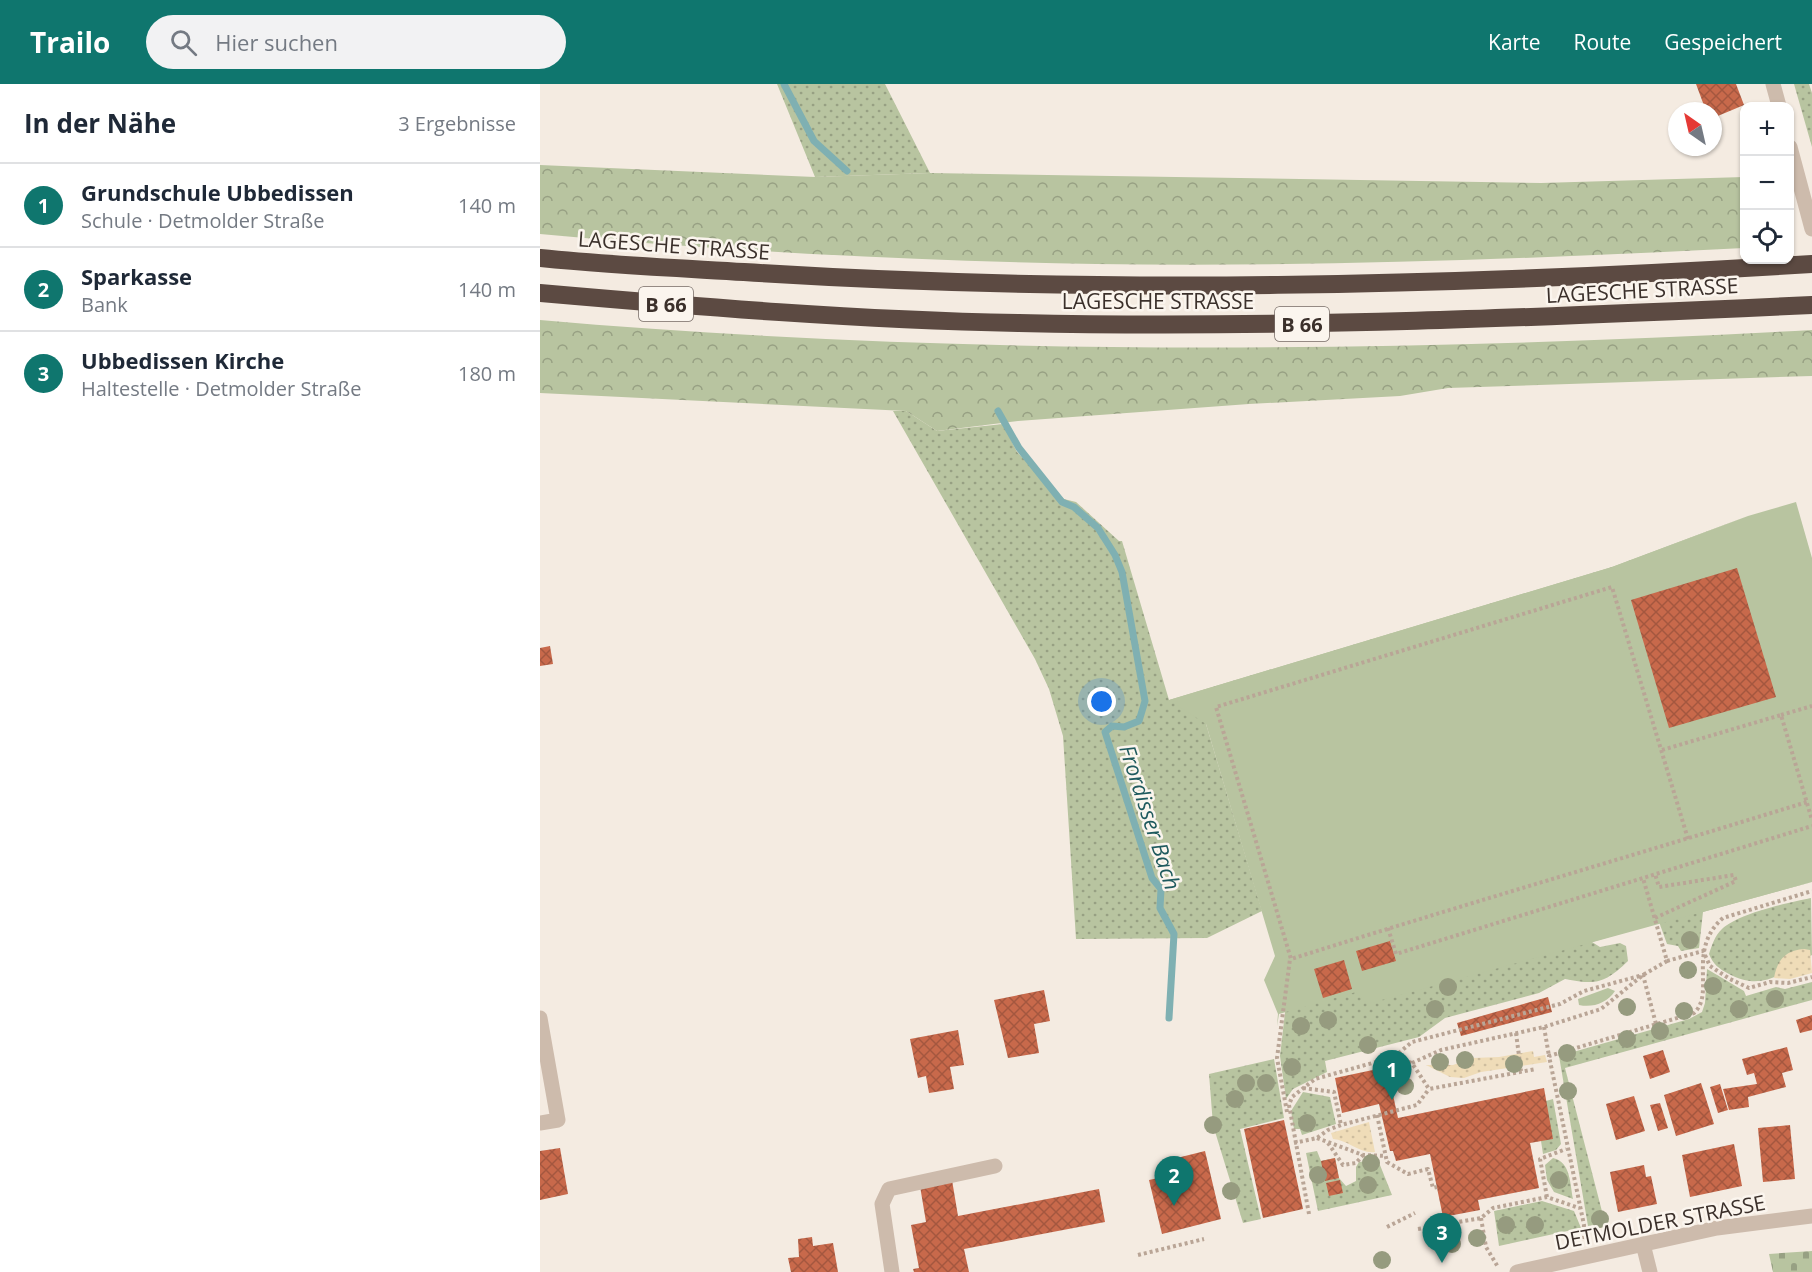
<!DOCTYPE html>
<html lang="de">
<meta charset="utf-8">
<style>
body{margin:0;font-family:"Open Sans",sans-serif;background:#f2f2f3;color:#1f2937}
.controls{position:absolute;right:18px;top:18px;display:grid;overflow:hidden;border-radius:12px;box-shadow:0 2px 4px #0004}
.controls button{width:54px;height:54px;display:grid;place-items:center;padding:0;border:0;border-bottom:2px solid #e0e1e3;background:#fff;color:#1f2937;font:30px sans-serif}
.compass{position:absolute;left:1128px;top:18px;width:54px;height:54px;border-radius:50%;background:#fff;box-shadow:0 2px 4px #0004;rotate:326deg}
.you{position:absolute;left:562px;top:618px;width:21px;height:21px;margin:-15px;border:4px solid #fff;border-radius:50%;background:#1a73e8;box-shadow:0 0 0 9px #1a73e833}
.badge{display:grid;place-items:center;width:39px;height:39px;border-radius:50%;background:#0f766e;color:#fff;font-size:20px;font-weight:700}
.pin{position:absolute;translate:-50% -50px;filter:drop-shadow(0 2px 3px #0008)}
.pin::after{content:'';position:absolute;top:32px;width:21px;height:18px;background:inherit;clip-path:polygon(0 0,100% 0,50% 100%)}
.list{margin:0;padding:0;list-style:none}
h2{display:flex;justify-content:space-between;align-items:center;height:78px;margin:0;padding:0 24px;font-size:26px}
h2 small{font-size:20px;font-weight:400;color:#747a83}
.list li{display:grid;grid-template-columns:39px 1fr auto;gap:18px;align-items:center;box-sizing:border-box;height:84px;padding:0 24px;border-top:2px solid #e0e1e3}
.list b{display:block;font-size:22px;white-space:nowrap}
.list p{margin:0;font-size:20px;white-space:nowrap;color:#747a83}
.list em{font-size:20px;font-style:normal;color:#747a83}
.icon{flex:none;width:33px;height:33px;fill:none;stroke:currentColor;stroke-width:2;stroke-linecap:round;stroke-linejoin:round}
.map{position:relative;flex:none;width:1272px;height:1188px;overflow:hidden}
header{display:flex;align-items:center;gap:36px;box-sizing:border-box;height:84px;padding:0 30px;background:#0f766e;color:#fff}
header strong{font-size:28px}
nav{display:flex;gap:33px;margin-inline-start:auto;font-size:21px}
.search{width:420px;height:54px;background:#f2f2f3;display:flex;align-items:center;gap:15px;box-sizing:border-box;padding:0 21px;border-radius:33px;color:#747a83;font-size:22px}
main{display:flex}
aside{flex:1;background:#fff}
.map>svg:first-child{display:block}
</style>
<header>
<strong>Trailo</strong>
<div class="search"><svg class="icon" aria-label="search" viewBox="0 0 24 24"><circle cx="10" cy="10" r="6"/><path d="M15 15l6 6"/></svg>Hier suchen</div>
<nav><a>Karte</a><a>Route</a><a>Gespeichert</a></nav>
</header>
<main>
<aside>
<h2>In der Nähe<small>3 Ergebnisse</small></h2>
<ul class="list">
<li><span class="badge">1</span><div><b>Grundschule Ubbedissen</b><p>Schule · Detmolder Straße</p></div><em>140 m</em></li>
<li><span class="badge">2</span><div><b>Sparkasse</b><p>Bank</p></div><em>140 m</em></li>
<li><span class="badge">3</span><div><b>Ubbedissen Kirche</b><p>Haltestelle · Detmolder Straße</p></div><em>180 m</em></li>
</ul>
</aside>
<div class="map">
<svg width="1272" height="1188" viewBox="0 0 1272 1188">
<defs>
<pattern id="grass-dots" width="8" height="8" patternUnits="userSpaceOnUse" patternTransform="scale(1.5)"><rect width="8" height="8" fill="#b8c4a0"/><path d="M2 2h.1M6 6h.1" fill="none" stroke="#97a083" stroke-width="1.8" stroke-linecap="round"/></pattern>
<pattern id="forest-crowns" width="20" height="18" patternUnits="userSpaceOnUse" patternTransform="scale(1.5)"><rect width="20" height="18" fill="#b8c4a0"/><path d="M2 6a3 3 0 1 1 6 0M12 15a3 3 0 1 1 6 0" fill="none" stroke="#97a083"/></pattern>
<pattern id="sand-dots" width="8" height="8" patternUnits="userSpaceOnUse" patternTransform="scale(1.5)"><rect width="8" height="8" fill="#efdcb8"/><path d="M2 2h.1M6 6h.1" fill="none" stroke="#cebd9e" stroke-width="1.8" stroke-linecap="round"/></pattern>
<pattern id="cemetery-stones" width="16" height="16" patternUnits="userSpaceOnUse" patternTransform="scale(1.5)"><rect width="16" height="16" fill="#b8c4a0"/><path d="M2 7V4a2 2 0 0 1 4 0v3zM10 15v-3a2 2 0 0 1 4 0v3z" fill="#97a083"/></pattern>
<pattern id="building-cross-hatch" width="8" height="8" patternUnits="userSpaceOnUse" patternTransform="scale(1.5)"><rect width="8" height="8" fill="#c8694b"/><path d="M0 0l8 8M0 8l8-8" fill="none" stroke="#a4573f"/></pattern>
</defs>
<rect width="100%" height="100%" fill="#f4ebe1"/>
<!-- grass -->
<path fill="url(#grass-dots)" d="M237 0H345L390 89 275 93Z
M1254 0H1269L1272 9V63Z
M353 327H366L397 347 463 340 477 368 524 415 536 418 579 457H582L629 616 1072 483 1208 432 666 640 722 827 667 854 536 855 523 652 509 605 495 575Z
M1272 798 1163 828 1159 864 1141 867 1138 862 1127 860 1118 835Z
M1271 814 1272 871C1243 889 1222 908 1189 890 1179 885 1173 880 1169 870 1172 861 1175 851 1182 845 1199 829 1247 819 1271 814Z
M1111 841 1052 858 1060 863 1080 859 1086 862 1088 877C1064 900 1056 901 1025 895L999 909 905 934 879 953 785 977 787 988 753 1005 746 1015 740 972 747 911Z
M1167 885 1204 907 1206 912 1236 903 1245 905 1272 898V916L1025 984 1065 1139 1048 1142 1019 972 1149 935 1162 928 1165 919Z
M734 975 744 1034 700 1045 721 1135 703 1139 673 1041 669 990Z
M763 1008 790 1013 796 1040 762 1051 760 1045H754L751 1027Z
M1013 1015 1021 1060 1016 1066 1003 1070 1001 1057 1006 1017Z
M777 1067 781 1077 795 1074 799 1094 806 1102 816 1097V1083L819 1078 838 1076 852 1111 778 1127 766 1069Z
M1013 1074C1031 1078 1030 1100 1033 1115L1014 1108 1007 1096 1005 1081Z
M1002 1117 1034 1127 1041 1144 959 1162 954 1127Z"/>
<!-- forest -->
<path fill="url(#forest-crowns)" d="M0 81 275 93 390 89 1001 99 1204 93V164C989 175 773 183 556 180 371 177 185 167 0 150Z
M0 236C423 273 848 269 1272 246V292L908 304 860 312 709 320 478 337 397 347 366 327 0 309Z"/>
<!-- sand -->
<path fill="url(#sand-dots)" d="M1264 865 1270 866 1272 889 1250 895 1234 894C1237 876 1246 866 1264 865Z
M993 967 994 973 1005 971 1007 978 941 988 924 994 910 993 886 981H913L932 974 959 973Z
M829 1038 835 1068C820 1070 808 1056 793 1055L791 1049Z"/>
<!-- cemetery -->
<path fill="url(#cemetery-stones)" d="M1272 1167V1188H1233L1229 1170Z"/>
<!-- garden -->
<path fill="#b8c4a0" d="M1256 418 1272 474V798L827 920 816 908 739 930 737 942 738 930 724 896 735 872 666 640 629 616 1072 483 1208 432Z
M1068 904 1075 907C1067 919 1053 924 1039 921L1038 915Z"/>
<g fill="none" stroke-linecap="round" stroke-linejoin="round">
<!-- stream -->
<path stroke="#7fb0b2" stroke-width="7" d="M244 0 274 57 307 87
M458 327 479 364 522 418 534 423 558 444 575 471 582 488 605 617 599 637 584 643 572 642 565 648 612 794 621 805 620 824 634 850 629 934"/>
</g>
<!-- building -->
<path fill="url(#building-cross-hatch)" d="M1156 0H1196L1204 21 1173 34V27H1166Z
M1197 484 1236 613 1129 644 1091 516Z
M10 562 13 580 0 582V564Z
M850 857 856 877 822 887 816 867Z
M804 876 812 905 783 914 774 885Z
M504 906 510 937 494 940 499 969 468 974 454 916Z
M1008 913 1012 928 921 952 917 939Z
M1272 931V946L1260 949 1256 936Z
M418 946 424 981 410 983 414 1005 389 1009 386 992 378 994 370 955Z
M1247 963 1253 986 1242 989 1246 1003 1208 1013 1209 1023 1189 1026 1183 1005 1217 1000 1214 989 1207 991 1202 975Z
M1123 966 1130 988 1110 995 1103 972Z
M847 983 858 1034 1004 1004 1013 1055 990 1059 999 1104 938 1116 940 1126 903 1133 890 1070 856 1077 853 1067H850L839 1020 802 1029 795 994Z
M1161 999 1174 1040 1136 1052 1124 1011Z
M1180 1000 1188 1026 1178 1029 1170 1003Z
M1094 1012 1105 1047 1076 1056 1066 1020Z
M1120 1019 1128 1044 1118 1047 1110 1021Z
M744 1036 763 1125 723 1134 704 1045Z
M1250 1041 1255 1095 1223 1098 1218 1044Z
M1194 1060 1202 1102 1150 1113 1142 1071Z
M20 1064 28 1110 0 1116V1067Z
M665 1067 681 1135 622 1150 609 1096 623 1093 621 1086 634 1083 633 1075Z
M795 1074 799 1094 785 1097 781 1077Z
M1104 1081 1106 1093 1111 1092 1117 1120 1078 1128 1070 1088Z
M412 1096 418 1132 559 1105 565 1138 424 1165 429 1188H374L373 1185 379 1184 371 1141 386 1138 380 1102Z
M800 1096 803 1109 789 1112 786 1099Z
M272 1153 273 1162 293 1159 298 1188H251L248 1174 259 1173 258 1155Z"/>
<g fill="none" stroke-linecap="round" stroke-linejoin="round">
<!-- path -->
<path stroke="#b9a596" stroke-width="4" stroke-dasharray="3 3" stroke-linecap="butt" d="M1241 631 1272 622
M1122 666 1241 631 1272 736
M1148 755 1072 503 676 623 751 875C922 821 1095 771 1267 718
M1115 834 1196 797 1194 791 1119 803 1115 790
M848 844 856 870 1272 742
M1127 877 1163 867 1170 882 1190 895 1209 904 1230 898 1248 899 1272 893
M1004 943 1009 972
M976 949 981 987
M854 973 872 958 1020 920 1044 907 1103 891 1116 940
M872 979 901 966 1004 943 1061 925 1103 891 1127 877 1103 794
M763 1004 794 1008 801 1041
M747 1028 737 974 750 875
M837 1031 847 1078 868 1090 888 1085 893 1104 897 1103
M777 1054 823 1071 846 1072
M754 1059 777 1054 788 1046 801 1041 877 1021 889 1005
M788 1059 803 1081 816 1079 823 1071
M1007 1113 1000 1075 1026 1065
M769 1130 749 1021 752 1013 775 995 854 973 872 979 889 1005 996 985
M941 1134 946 1163 958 1183
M847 1143 875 1129
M878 1145 941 1134 953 1124 1007 1113 1039 1124
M1043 1155 1044 1141 1009 972 1154 929C1176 909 1146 866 1183 834L1272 807
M598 1171 664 1155"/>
<!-- minor -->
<path stroke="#cdbbac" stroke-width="15" d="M1233 0 1239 22
M1250 63 1272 145
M0 934 18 1036 0 1039
M1103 1160 1110 1188
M352 1188 342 1120 349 1105 455 1082
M977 1188 1177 1144 1272 1132"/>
<!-- highway -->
<path stroke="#5c4a42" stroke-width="18" d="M0 174C68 181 136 184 204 188 560 211 916 202 1272 180
M0 209C160 223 319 236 479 239 744 245 1008 233 1272 221"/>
</g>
<!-- trees -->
<g fill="#969b7f">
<circle cx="1150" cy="856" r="9"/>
<circle cx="1148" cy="886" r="9"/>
<circle cx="1173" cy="902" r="9"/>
<circle cx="908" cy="903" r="9"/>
<circle cx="1235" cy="915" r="9"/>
<circle cx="1087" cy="923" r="9"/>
<circle cx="895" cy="925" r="9"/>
<circle cx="1199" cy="925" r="9"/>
<circle cx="1144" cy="927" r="9"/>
<circle cx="788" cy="936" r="9"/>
<circle cx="761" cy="942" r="9"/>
<circle cx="1120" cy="947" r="9"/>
<circle cx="1087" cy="955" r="9"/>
<circle cx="828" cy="961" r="9"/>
<circle cx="1027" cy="969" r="9"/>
<circle cx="925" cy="976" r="9"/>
<circle cx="900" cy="978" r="9"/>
<circle cx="974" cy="980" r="9"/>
<circle cx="752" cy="983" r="9"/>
<circle cx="706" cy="999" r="9"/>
<circle cx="726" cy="999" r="9"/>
<circle cx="865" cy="1002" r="9"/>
<circle cx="1028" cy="1007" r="9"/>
<circle cx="695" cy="1015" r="9"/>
<circle cx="767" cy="1039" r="9"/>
<circle cx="673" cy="1041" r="9"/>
<circle cx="831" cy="1079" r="9"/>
<circle cx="778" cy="1091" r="9"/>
<circle cx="1019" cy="1096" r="9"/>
<circle cx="828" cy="1101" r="9"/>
<circle cx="691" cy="1107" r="9"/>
<circle cx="1060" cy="1135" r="9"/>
<circle cx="966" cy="1141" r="9"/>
<circle cx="995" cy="1141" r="9"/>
<circle cx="937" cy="1154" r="9"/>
<circle cx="912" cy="1160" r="9"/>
<circle cx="842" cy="1176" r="9"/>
</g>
<g text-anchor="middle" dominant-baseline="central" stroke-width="5" stroke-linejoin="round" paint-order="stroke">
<!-- shield labels -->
<g fill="#fbf5ee" stroke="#756b66" stroke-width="1.5">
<rect x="99" y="203" width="54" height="34" rx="4.5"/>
<rect x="735" y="223" width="54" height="34" rx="4.5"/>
</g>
<g font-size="20" font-weight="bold" fill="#3b302b">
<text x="126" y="220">B 66</text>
<text x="762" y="240">B 66</text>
</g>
<!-- street labels -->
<g font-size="21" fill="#3b302b" stroke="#fbf5ee">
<text transform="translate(134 161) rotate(4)">LAGESCHE STRASSE</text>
<text transform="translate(1102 206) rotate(-3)">LAGESCHE STRASSE</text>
<text x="618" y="217">LAGESCHE STRASSE</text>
<text transform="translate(1120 1138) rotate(-11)">DETMOLDER STRASSE</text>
</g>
<!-- water labels -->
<g font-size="22" font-style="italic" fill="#1f5a5e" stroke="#fbf5ee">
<text transform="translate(611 733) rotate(72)">Frordisser Bach</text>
</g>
</g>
</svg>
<div class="controls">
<button>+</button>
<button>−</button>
<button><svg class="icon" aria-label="locate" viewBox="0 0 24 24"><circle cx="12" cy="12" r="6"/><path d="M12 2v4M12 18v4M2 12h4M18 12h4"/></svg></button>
</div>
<svg class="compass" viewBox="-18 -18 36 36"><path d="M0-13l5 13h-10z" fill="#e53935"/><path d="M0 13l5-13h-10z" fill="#747a83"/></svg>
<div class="you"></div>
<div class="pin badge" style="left:852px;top:1016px">1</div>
<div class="pin badge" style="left:634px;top:1122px">2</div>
<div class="pin badge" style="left:902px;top:1179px">3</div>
</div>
</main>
